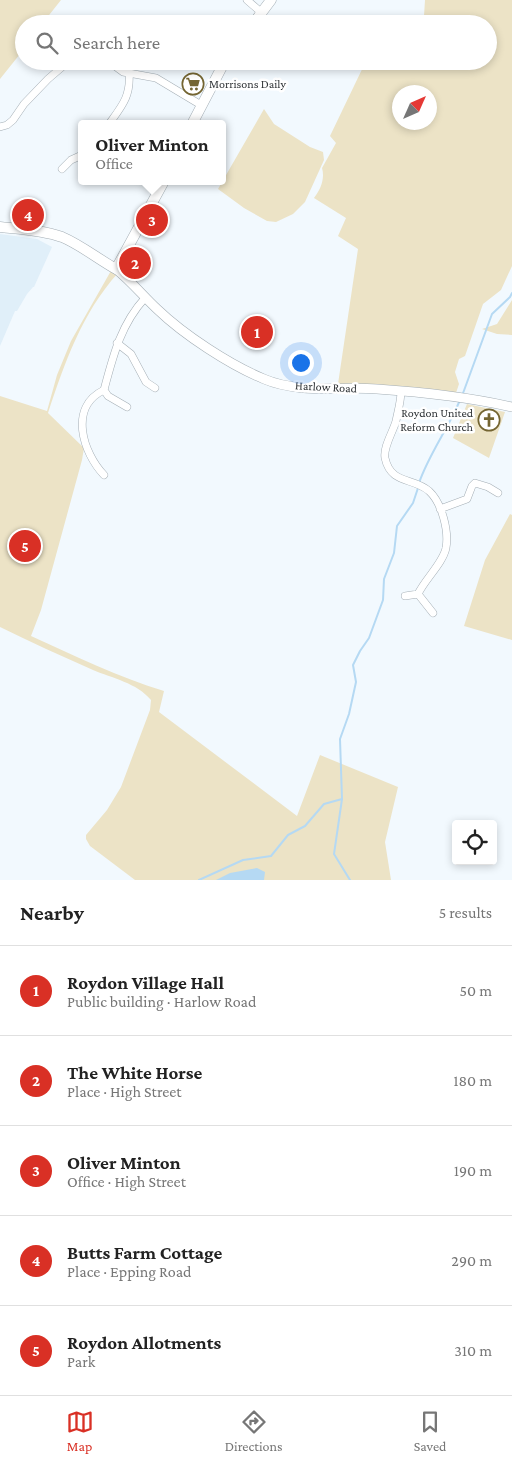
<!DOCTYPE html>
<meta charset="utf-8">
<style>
body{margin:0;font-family:"Crimson Pro",serif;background:#f2f2f2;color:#222}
.controls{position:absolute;right:15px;bottom:15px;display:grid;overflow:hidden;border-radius:5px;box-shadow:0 2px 8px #0003}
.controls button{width:45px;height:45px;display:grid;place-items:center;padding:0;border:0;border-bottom:1px solid #e0e0e0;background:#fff;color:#222;font:25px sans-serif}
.compass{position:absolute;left:392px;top:85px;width:45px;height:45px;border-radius:50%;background:#fff;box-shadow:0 2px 8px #0003;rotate:45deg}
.you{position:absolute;left:300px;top:362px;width:18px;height:18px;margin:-12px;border:4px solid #fff;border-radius:50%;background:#1a73e8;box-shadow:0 0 0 8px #1a73e833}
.badge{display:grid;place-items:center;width:32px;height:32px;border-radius:50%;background:#d93025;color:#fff;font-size:16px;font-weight:700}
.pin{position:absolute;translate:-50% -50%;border:2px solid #fff;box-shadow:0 1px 5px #0006}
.popup{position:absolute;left:78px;top:120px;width:148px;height:65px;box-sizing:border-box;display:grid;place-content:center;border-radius:5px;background:#fff;filter:drop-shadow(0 1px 4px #0005);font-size:16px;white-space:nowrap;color:#767676}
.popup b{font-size:19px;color:#222}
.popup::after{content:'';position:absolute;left:50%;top:100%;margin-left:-10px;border:10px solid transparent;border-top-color:#fff}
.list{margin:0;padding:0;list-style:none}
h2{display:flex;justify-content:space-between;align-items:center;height:65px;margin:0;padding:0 20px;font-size:21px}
h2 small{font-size:16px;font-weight:400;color:#767676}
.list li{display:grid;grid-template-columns:32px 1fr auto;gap:15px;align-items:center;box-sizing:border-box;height:90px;padding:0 20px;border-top:1px solid #e0e0e0}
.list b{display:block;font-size:19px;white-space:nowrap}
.list p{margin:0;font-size:16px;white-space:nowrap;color:#767676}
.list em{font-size:16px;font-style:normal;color:#767676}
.icon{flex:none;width:28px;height:28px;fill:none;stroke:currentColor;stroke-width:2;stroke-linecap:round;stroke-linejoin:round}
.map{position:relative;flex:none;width:512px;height:880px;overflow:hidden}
.search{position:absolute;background:#fff;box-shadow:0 2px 8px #0003;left:15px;right:15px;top:15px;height:55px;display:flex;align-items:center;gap:12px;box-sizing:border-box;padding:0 18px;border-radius:28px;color:#767676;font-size:19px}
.sheet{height:515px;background:#fff}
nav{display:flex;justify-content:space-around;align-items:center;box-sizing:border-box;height:70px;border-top:1px solid #e0e0e0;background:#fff;font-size:14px;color:#767676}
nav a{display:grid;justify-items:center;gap:2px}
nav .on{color:#d93025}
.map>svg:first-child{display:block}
</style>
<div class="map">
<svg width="512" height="880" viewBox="0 0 512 880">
<rect width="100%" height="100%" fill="#f2f9fe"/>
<!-- built -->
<path fill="#e0eff9" d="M0 234 37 239 52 247 34 287H33L27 294 17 311H15L0 346Z"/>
<!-- green -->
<path fill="#ece3c6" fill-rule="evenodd" d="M0 0H61L42 24H24V49L0 79Z
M425 0H512V266L501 290 483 304 465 356 459 359 455 372 459 384 455 396 380 387 338 384 358 249 338 236 346 218 314 198C321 189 325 178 322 168L336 143 330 136 366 61H488V24H406L424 16ZM400 92H430V122H400Z
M264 109 274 124 310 147 323 152 324 160 305 202 293 214 276 222 267 221 244 208 218 189Z
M112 269 118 273C82 313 65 362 48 413L84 448 82 460 41 610 31 636C75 656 118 677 164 691L159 712 297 816 320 755 398 787 385 842 391 880H135L90 846 86 839V835L107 810 121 787 150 710 151 700C137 683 112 678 93 670 62 656 30 642 0 627V396L47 411 57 375 71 341Z
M512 300V335L497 334 482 329 497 324Z
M467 404 505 412 489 458 453 438Z
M510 514 512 515V640L464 626 485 560Z"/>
<!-- water -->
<path fill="#b5d9f3" d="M257 868 265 872 264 880H216L230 873Z"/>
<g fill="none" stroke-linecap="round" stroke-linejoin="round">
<!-- stream -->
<path stroke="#b5d9f3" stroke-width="2" d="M462 396 492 314 510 297 512 293
M419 483C429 454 448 429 460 400
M199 880 243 860 271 856 288 835 305 826 324 804 342 799
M350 880 334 854 342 799 340 739 349 714 356 682 353 665 360 651 369 638 383 600 384 579 394 553 397 526 413 503 418 488"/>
<!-- minor casing -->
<g stroke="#a4aeb5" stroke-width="8">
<path id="minor" d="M247 0 262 13
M108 61 123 72 156 78 201 105
M109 124C122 106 131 96 129 73
M0 127 7 125 13 120 24 104 48 79 69 61
M62 169 71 160 82 155
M117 343 131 354 146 382 155 388
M104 390 108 396 127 407
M401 391C401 401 398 411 396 421 393 432 383 447 385 458 391 485 413 477 429 491 442 503 449 531 446 548 443 563 425 579 418 594
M104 475C83 453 68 407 104 390 113 356 121 324 145 298
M440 509 467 499 472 486 475 483 488 487 498 493
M418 594 433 613
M405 596 418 594"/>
</g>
<!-- tertiary casing -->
<g stroke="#a4aeb5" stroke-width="10">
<path id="tertiary" d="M116 269C131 281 143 296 157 309 184 335 230 365 264 379 299 394 341 386 377 389 422 392 468 397 512 407"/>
</g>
<!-- secondary casing -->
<g stroke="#a4aeb5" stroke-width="11">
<path id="secondary" d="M253 24 271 0
M192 124 225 61
M0 227C20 229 43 230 62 237 81 245 98 259 116 269L164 181"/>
</g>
<!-- minor -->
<use href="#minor" stroke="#fff" stroke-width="7"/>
<!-- tertiary -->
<use href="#tertiary" stroke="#fff" stroke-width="9"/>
<!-- secondary -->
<use href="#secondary" stroke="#fff" stroke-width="10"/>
</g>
<!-- icons -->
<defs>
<g id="supermarket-ring" transform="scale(1.125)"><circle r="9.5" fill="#fff" stroke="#746532" stroke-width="1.5"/><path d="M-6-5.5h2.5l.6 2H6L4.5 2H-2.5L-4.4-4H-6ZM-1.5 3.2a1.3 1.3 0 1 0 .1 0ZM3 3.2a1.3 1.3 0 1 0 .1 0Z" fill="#746532"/></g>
<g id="church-ring" transform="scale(1.125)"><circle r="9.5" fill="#fff" stroke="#746532" stroke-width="1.5"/><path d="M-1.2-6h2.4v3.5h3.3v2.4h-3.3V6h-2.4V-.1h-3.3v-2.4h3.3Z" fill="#746532"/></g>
</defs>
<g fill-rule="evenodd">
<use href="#supermarket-ring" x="193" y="84"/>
<use href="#church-ring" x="489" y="420"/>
</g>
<g text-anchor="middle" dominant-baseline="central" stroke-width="5" stroke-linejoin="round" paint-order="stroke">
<!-- poi labels -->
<g font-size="12" fill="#2f3336" stroke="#fff" text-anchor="start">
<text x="209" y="84">Morrisons Daily</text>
<text x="473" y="413" text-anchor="end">Roydon United<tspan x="473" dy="14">Reform Church</tspan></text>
</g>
<!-- street labels -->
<g font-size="12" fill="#2f3336" stroke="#fff">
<text transform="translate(326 387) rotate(3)">Harlow Road</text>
</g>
</g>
</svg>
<div class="controls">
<button><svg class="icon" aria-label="locate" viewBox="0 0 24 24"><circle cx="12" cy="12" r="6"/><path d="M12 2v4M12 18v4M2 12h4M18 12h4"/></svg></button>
</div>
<svg class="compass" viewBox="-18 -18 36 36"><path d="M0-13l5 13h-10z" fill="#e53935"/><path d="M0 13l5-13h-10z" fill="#767676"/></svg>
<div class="you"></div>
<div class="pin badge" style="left:257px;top:332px">1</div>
<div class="pin badge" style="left:135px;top:263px">2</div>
<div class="pin badge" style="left:152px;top:220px">3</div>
<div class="popup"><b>Oliver Minton</b>Office</div>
<div class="pin badge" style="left:28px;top:215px">4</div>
<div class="pin badge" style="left:25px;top:546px">5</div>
<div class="search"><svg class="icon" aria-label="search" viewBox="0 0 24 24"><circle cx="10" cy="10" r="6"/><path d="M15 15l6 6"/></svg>Search here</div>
</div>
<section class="sheet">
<h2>Nearby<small>5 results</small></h2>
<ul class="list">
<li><span class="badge">1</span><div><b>Roydon Village Hall</b><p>Public building · Harlow Road</p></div><em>50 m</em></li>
<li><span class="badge">2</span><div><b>The White Horse</b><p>Place · High Street</p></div><em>180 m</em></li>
<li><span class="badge">3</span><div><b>Oliver Minton</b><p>Office · High Street</p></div><em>190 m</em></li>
<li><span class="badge">4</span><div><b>Butts Farm Cottage</b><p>Place · Epping Road</p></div><em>290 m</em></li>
<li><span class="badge">5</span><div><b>Roydon Allotments</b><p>Park</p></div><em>310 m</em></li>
</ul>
</section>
<nav>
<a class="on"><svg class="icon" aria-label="map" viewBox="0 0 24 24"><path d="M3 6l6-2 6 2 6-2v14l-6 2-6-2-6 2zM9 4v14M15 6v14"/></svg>Map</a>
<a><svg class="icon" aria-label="directions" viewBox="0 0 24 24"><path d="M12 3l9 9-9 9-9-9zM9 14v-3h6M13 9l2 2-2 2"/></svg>Directions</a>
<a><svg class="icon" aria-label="saved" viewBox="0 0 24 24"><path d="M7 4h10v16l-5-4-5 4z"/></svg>Saved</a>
</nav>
